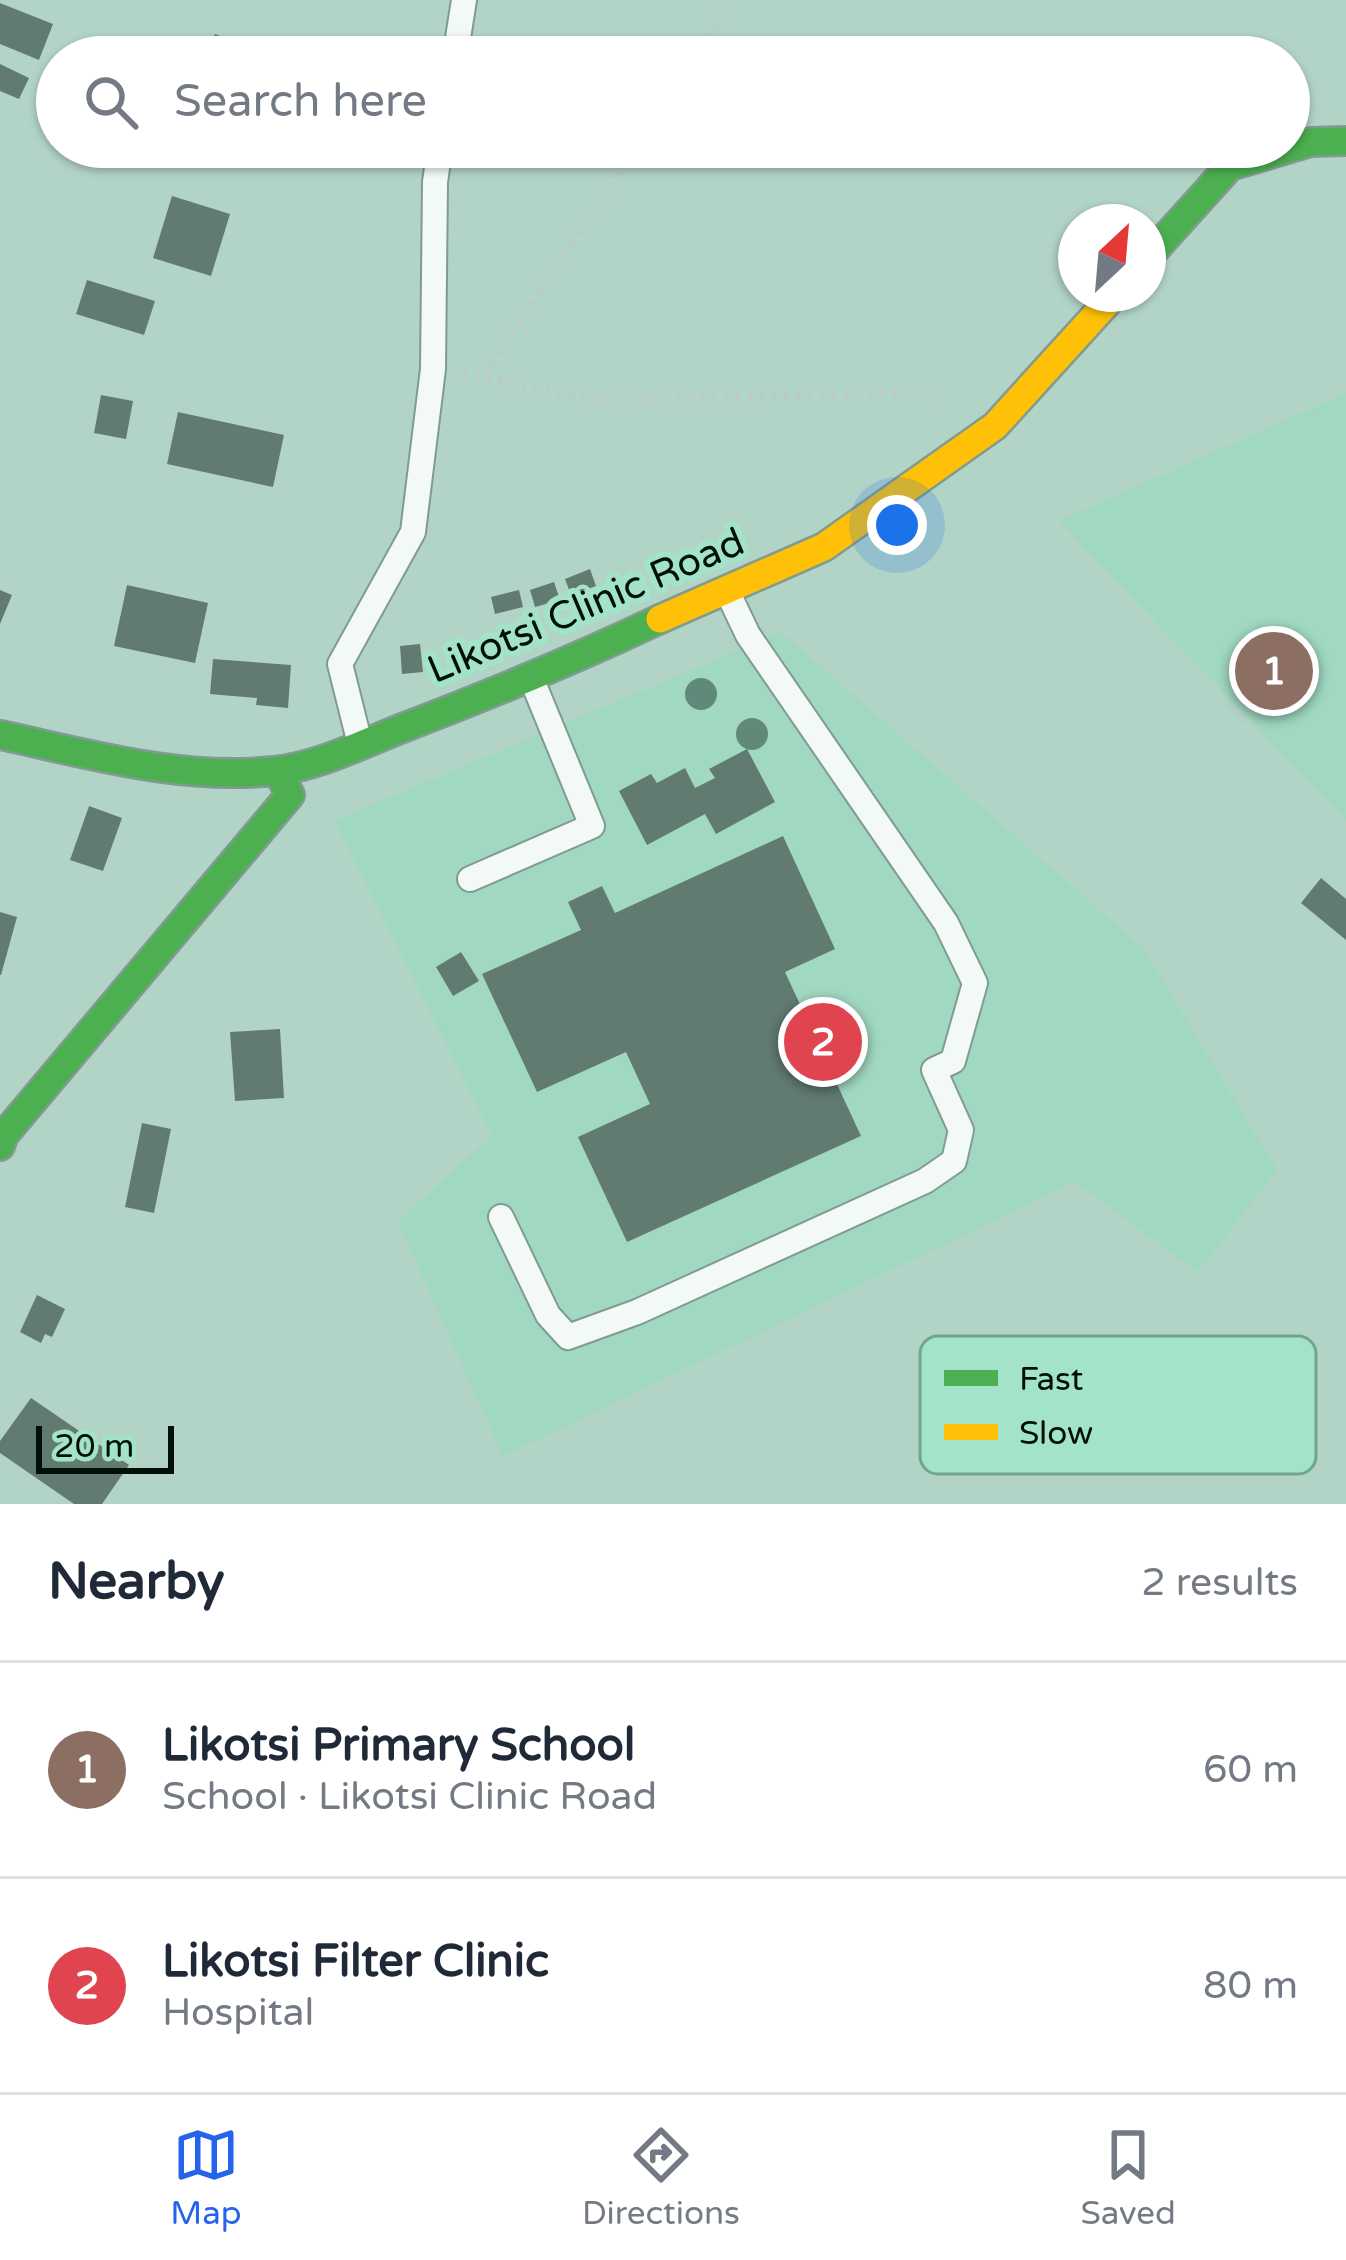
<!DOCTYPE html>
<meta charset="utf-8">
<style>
body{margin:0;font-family:"Varela Round",sans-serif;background:#f2f2f3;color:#1f2937}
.compass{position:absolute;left:1058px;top:204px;width:108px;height:108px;border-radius:50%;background:#fff;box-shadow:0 3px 9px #0004;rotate:26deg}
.scale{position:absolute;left:36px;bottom:30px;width:138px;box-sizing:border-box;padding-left:12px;border:6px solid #001008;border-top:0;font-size:33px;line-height:42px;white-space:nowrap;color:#001008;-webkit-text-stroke:9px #a3e3ca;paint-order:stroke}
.you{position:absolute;left:897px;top:525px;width:42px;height:42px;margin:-30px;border:9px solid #fff;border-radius:50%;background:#1a73e8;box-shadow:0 0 0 18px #1a73e833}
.badge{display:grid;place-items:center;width:78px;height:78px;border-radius:50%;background:#2563eb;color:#fff;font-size:39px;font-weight:700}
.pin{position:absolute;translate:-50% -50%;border:6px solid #fff;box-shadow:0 3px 12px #0006}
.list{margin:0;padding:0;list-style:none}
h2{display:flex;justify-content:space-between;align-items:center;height:156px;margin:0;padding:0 48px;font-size:51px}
h2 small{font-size:39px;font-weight:400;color:#747a83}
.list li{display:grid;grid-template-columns:78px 1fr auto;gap:36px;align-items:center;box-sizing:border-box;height:216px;padding:0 48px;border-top:3px solid #e0e1e3}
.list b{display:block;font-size:45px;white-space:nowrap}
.list p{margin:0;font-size:39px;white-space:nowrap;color:#747a83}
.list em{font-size:39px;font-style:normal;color:#747a83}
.icon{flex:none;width:66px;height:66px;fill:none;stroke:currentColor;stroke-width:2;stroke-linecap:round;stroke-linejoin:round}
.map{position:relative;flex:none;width:1346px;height:1504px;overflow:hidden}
.search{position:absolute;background:#fff;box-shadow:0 3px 9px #0004;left:36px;right:36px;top:36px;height:132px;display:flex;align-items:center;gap:30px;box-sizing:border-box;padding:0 42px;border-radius:66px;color:#747a83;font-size:45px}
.sheet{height:588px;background:#fff}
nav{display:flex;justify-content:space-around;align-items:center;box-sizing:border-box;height:168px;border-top:3px solid #e0e1e3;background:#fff;font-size:33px;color:#747a83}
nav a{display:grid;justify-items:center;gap:6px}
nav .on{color:#2563eb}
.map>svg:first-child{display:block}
</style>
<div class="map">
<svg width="1346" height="1504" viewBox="0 0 1346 1504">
<rect width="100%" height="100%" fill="#b2d4c6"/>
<!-- built -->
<path fill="#a0d8c2" d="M1346 393V820L1059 521Z
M781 632 1144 949 1277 1170 1198 1272 1075 1182 503 1456 398 1222 492 1135 334 821Z"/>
<!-- building -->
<path fill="#617b71" d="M0 3 53 24 39 60 0 44Z
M215 34 270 57H172L180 39 207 50Z
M0 64 29 78 19 99 0 91Z
M172 196 230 214 211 276 153 258Z
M87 280 155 301 144 335 76 314Z
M101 395 133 401 126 439 94 433Z
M178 412 284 435 273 487 167 464Z
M590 569 596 586 571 595 565 579Z
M554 582 560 600 535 607 530 590Z
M127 585 208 603 195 663 114 646Z
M0 590 12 595 0 624Z
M519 590 523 607 495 614 491 597Z
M420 644 423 672 402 674 400 646Z
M213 659 291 665 288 708 256 705 257 698 210 694Z
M747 749 775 802 716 834 705 814 647 845 619 791 651 774 657 783 685 768 695 788 715 778 709 769Z
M89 806 122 818 103 871 70 860Z
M783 836 835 949 785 972 861 1136 627 1242 578 1137 650 1104 626 1052 537 1092 482 974 581 930 568 902 602 886 615 913Z
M1321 878 1346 899V940L1301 903Z
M0 912 17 917 1 975H0Z
M461 952 479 981 453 996 436 967Z
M280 1029 284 1098 235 1101 230 1032Z
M142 1123 171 1129 154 1213 125 1207Z
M37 1295 65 1309 52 1337 45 1334 41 1343 20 1332Z
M31 1398 129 1465 102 1504H74L0 1453V1441Z"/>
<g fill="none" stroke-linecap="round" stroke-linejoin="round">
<!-- lane casing -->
<g stroke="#809b91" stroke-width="28">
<path id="lane" d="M455 57 464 0
M359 740 340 664 413 532 433 369 435 182 440 147
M470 879 592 826 532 680
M501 1217 548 1315 568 1337 637 1312 925 1181 954 1161 961 1130 934 1070 953 1061 975 983 946 923 748 635 726 589"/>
</g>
<!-- fast casing -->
<g stroke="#809b91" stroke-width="32">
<path id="fast" d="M1148 257 1230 166 1311 142 1346 141
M0 735C89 754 181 781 274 771 317 767 364 743 405 727 491 694 576 659 660 619
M0 1146 4 1135 290 795 278 771"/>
</g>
<!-- slow casing -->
<g stroke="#809b91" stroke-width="32">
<path id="slow" d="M660 619 824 547 995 426 1115 294"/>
</g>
<!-- path -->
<path stroke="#bfc9c4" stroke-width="8" stroke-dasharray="3 9" stroke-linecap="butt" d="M695 57 733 0
M464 372 592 401 930 392 942 398
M485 374 636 147"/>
<!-- lane -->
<use href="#lane" stroke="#f3f9f6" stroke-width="24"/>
<!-- fast -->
<use href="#fast" stroke="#4caf50" stroke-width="27"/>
<!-- slow -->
<use href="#slow" stroke="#ffc107" stroke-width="27"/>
</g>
<!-- trees -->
<g fill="#61897a">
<circle cx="701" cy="694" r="16"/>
<circle cx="752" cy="734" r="16"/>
</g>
<g text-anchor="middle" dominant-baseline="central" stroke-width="12" stroke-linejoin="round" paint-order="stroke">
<!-- street labels -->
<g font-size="39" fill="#001008" stroke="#a3e3ca">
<text transform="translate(586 606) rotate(-23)">Likotsi Clinic Road</text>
</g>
</g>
<!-- legend -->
<rect x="920" y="1336" width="396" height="138" rx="18" fill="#a3e3ca" stroke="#72a490" stroke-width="3"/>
<rect x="944" y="1370" width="54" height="16" fill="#4caf50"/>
<rect x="944" y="1424" width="54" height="16" fill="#ffc107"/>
<g font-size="33" fill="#001008">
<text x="1019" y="1390">Fast</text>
<text x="1019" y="1444">Slow</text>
</g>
</svg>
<svg class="compass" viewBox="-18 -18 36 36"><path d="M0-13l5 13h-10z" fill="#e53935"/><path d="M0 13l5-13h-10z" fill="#747a83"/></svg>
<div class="scale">20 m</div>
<div class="you"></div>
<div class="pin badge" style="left:1274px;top:671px;background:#8d6e63">1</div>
<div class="pin badge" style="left:823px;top:1042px;background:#e0444e">2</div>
<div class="search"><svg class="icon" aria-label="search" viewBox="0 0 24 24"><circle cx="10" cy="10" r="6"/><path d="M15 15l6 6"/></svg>Search here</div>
</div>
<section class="sheet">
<h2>Nearby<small>2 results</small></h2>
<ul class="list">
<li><span class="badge" style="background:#8d6e63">1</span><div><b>Likotsi Primary School</b><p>School · Likotsi Clinic Road</p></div><em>60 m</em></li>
<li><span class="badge" style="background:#e0444e">2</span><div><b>Likotsi Filter Clinic</b><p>Hospital</p></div><em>80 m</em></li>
</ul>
</section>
<nav>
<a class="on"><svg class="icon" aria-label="map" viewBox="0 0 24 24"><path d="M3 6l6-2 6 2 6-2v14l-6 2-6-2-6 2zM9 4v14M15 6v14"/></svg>Map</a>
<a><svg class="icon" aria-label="directions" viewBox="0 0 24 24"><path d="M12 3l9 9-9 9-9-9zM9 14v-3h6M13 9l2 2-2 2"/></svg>Directions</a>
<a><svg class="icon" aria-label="saved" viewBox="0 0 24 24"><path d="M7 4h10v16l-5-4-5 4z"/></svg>Saved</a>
</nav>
